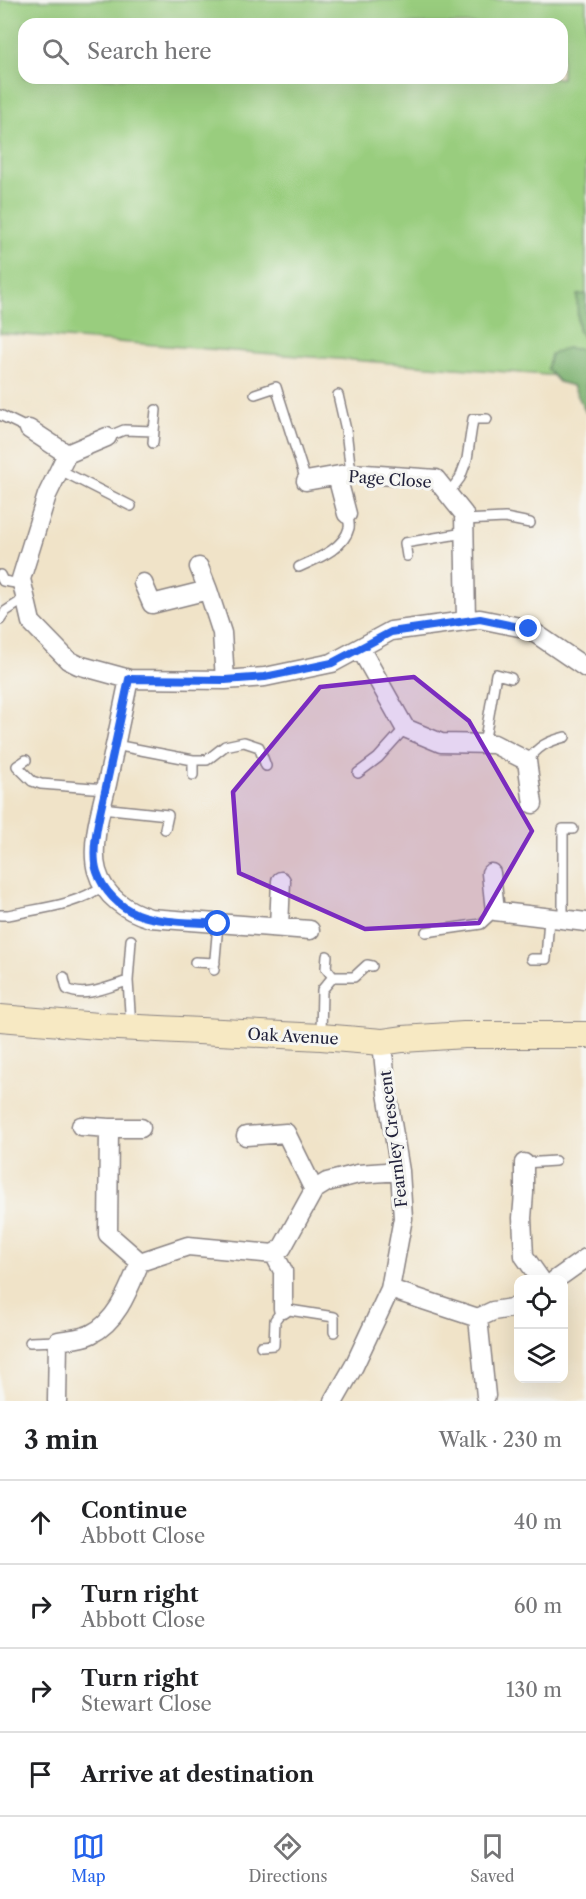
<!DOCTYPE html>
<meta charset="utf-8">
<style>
body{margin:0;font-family:"Libre Caslon Text",serif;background:#f6f6f6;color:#202124}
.controls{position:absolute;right:18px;bottom:18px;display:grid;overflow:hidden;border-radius:12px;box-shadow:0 6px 24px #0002}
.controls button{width:54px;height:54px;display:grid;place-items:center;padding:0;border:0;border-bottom:2px solid #e0e0e0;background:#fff;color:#202124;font:30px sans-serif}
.stop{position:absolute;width:18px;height:18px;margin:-14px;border:4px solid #2563eb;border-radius:50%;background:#fff}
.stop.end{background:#2563eb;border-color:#fff;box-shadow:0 2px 6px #0008}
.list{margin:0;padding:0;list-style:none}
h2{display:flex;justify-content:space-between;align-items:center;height:78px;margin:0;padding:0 24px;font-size:26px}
h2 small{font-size:20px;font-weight:400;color:#757577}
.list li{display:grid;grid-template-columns:39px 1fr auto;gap:18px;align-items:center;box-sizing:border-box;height:84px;padding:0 24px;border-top:2px solid #e0e0e0}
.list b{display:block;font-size:22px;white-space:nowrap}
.list p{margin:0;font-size:20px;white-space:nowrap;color:#757577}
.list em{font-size:20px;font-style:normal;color:#757577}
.icon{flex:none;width:33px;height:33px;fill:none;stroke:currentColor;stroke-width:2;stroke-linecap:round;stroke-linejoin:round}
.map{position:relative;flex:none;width:586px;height:1401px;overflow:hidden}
.search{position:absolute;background:#fff;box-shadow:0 6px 24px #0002;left:18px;right:18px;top:18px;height:66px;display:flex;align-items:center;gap:15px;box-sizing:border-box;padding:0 21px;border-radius:18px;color:#757577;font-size:22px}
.sheet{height:414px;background:#fff}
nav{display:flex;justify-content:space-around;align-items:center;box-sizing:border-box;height:84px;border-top:2px solid #e0e0e0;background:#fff;font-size:16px;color:#757577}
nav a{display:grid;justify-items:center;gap:3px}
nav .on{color:#2563eb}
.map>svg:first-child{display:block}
</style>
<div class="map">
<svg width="586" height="1401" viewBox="0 0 586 1401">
<rect width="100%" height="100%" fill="#f6f6f2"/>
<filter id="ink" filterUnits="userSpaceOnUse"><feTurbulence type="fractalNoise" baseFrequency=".0167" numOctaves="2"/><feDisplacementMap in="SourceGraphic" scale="12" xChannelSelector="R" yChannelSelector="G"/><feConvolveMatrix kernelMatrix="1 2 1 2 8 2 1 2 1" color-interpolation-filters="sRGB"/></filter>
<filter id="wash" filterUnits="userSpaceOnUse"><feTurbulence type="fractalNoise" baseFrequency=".008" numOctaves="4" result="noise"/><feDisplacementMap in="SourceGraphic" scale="24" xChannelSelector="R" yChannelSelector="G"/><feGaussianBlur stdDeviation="1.35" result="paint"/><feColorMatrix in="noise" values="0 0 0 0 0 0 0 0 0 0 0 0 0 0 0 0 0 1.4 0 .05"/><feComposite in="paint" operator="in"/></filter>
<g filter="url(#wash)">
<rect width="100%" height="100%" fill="#f0e3c8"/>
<!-- green -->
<path fill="#99cd7e" stroke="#5e785c" stroke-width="1.5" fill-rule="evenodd" d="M0 0H586V378L0 333ZM24 24H562V78H24Z"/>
<!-- forest -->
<path fill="#7ab06d" stroke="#4e6954" stroke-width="1.5" d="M586 294V341L578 330 577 295Z
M566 348 586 350V413L573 386 559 382 547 369 551 354Z"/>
</g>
<g filter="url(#ink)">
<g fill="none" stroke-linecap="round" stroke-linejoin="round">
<!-- lane casing -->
<g stroke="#898282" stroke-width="12">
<path id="lane" d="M255 394 276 387 306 481
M338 395 346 430 351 473
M0 415 29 429
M107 437 124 430 154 431 156 410
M153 443 154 431
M60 470 131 506
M448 494 460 478 467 459 473 419H487
M464 520 505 518 530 523
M407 556 405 543 464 533
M299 567C316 559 344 549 349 528 350 524 348 518 347 514
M0 575 3 581 22 584
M0 620 6 611 26 598
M484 744 496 674 511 678
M115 745 193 760H207L225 746 244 742 259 747 266 766
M26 760 17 766 32 781 41 784 106 789
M527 761C539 746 546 742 565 737
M358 773 378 758 405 728
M193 775V760
M101 808 168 815 165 829
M0 915H8C41 908 76 906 104 885
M563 920V829H573
M426 932 481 924 495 911
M327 956 326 968 333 977
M531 959H546L549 918
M195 962 215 963
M214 970 218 924
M64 977 67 989C84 999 110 986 128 981L131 940
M128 981 131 1027
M321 1035 322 990 333 977H354L367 965 372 966
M524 1163 555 1161
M30 1342 58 1341
M261 1346 274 1345 275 1320 283 1309 334 1317V1332"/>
</g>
<!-- street casing -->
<g stroke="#898282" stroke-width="21">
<path id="street" d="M29 429 67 454 47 495 21 579 31 622 68 660 78 665 129 679 225 680 265 677 332 663 391 631 480 619 529 629 586 668
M67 454 107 437
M337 476 347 514
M306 481 351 473 436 479 464 514 466 621
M199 567 208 590
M143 583 152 604 208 590 222 633 225 680
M360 648 405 728 441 743 494 744 527 761 533 804
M129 679C122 714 114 749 107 784 101 809 90 846 97 871 104 896 126 911 150 918L310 930
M491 873 495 911 586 922
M279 927 281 881
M81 1126 109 1128
M246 1136 286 1133 314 1190
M524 1163V1193L522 1218 524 1256 541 1280
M274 1254 283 1271V1309
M140 1262 108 1234 109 1128H141
M555 1280 586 1258
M390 1289 478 1318 493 1311 518 1307
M478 1318 486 1396
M57 1401 58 1341C69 1339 81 1339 91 1334 118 1321 129 1288 140 1262L188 1246 274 1254 282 1248 314 1190 327 1182 358 1174 400 1171
M334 1401 354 1366 390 1289 403 1218 400 1171 387 1093 382 1042"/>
</g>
<!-- secondary casing -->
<g stroke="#898282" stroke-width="28">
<path id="secondary" d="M0 1018 98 1026 321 1037 382 1042 403 1039 464 1035H586"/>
</g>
<!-- lane -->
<use href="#lane" stroke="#fff" stroke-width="9"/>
<!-- street -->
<use href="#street" stroke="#fff" stroke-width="18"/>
<!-- secondary -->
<use href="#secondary" stroke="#f7e9c3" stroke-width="26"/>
</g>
</g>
<g fill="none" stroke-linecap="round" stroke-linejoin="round" filter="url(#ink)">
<!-- route -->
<path stroke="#2563eb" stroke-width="8" d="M218 924C194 922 160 923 137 914 119 907 103 890 97 872 89 848 102 807 107 782 114 748 122 713 129 679L225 680 265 677 332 663 391 632 480 619 529 629"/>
</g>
<!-- marked area -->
<path fill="#7b2cbf" fill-opacity="0.2" stroke="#7b2cbf" stroke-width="4.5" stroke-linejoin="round" d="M414 677 469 721 532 831 479 923 365 929 239 873 233 792 320 687Z"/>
<g text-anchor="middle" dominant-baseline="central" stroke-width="6" stroke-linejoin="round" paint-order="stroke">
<!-- street labels -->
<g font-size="16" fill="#22223b" stroke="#f6f6f2">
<text transform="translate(390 479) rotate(4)">Page Close</text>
<text transform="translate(293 1036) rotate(3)">Oak Avenue</text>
<text transform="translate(393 1139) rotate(-97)">Fearnley Crescent</text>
</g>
</g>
</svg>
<div class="controls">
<button><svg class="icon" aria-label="locate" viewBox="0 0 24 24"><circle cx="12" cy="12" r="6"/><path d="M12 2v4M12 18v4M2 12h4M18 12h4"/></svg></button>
<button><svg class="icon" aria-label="layers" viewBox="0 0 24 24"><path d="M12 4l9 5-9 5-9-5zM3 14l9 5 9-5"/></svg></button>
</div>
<div class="stop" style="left:218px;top:924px"></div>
<div class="stop end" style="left:529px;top:629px"></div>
<div class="search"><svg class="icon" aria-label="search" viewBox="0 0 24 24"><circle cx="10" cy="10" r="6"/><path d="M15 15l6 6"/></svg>Search here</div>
</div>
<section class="sheet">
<h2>3 min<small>Walk · 230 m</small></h2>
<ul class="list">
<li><svg class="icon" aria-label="ahead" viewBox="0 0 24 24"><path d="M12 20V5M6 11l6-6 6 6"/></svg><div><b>Continue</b><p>Abbott Close</p></div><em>40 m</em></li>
<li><svg class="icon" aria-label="right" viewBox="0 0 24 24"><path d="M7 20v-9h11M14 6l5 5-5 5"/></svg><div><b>Turn right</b><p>Abbott Close</p></div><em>60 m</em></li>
<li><svg class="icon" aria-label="right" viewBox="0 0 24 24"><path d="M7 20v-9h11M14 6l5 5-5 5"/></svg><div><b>Turn right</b><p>Stewart Close</p></div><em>130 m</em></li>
<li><svg class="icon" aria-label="arrive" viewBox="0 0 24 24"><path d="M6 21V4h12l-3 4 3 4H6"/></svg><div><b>Arrive at destination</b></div></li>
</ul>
</section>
<nav>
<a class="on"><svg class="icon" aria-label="map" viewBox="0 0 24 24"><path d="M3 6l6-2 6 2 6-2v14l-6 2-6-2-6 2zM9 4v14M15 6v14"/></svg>Map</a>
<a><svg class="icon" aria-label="directions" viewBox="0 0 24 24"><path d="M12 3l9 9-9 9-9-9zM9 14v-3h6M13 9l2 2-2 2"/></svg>Directions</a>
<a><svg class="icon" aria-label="saved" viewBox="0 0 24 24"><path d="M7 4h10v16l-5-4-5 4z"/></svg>Saved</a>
</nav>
